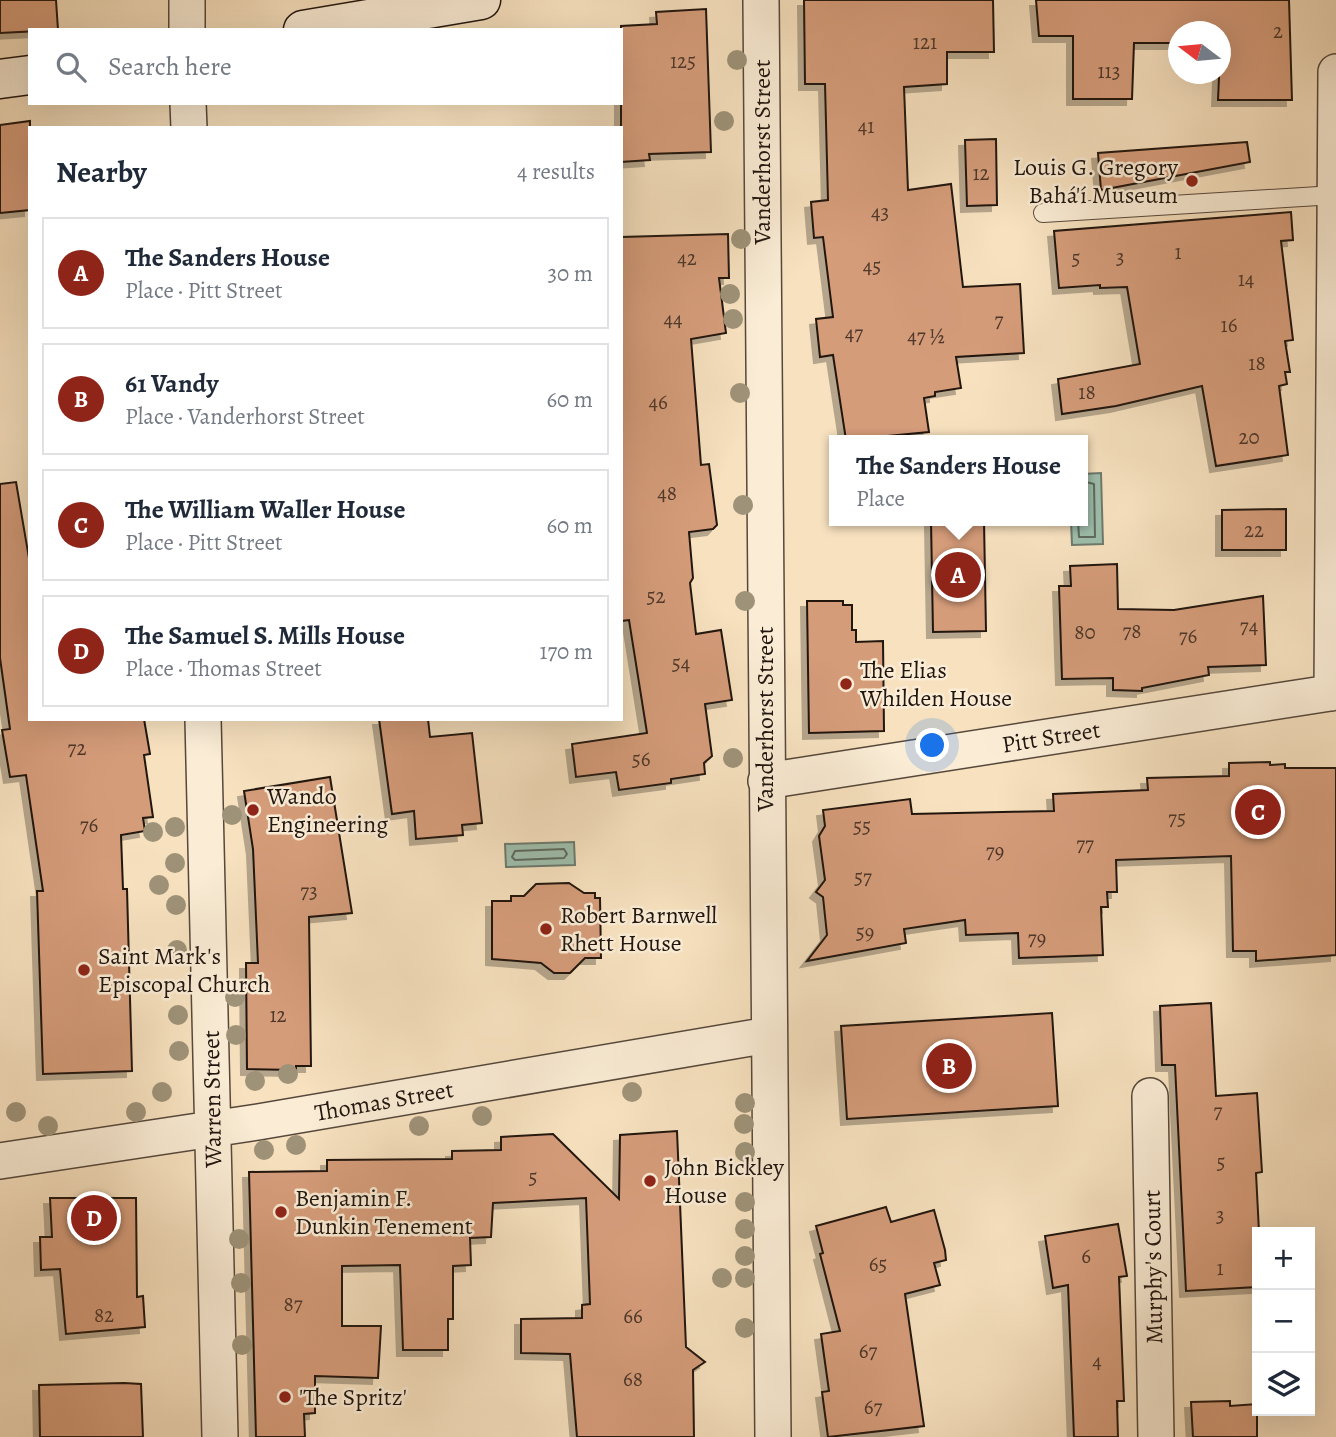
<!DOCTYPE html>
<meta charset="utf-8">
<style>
body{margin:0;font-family:Alegreya,serif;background:#f2f2f3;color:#1f2937}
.controls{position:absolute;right:21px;bottom:21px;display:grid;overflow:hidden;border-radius:0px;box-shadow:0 7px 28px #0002}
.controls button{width:63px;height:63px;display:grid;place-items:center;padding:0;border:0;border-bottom:2px solid #e0e1e3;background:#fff;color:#1f2937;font:35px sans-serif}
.compass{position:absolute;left:1168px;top:21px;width:63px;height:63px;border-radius:50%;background:#fff;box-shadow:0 7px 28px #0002;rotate:286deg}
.you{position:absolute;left:933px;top:746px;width:24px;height:24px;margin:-18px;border:5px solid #fff;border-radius:50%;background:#1a73e8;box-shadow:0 0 0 10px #1a73e833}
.badge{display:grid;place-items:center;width:46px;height:46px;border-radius:50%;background:#8f2418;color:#fff;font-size:23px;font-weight:700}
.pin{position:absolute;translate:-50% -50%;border:4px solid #fff;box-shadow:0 2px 7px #0006}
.popup{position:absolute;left:829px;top:435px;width:259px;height:91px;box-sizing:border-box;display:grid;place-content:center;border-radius:0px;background:#fff;filter:drop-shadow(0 2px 5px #0005);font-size:23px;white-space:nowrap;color:#747a83}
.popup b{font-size:26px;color:#1f2937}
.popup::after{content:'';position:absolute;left:50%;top:100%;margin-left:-14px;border:14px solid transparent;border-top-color:#fff}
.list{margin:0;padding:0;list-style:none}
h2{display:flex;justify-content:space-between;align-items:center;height:91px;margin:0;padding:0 28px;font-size:30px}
h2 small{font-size:23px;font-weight:400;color:#747a83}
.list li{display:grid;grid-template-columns:46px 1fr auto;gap:21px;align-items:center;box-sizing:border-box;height:112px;margin:0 14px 14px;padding:0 14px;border:2px solid #e0e1e3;border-radius:0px}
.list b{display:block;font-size:26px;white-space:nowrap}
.list p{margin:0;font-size:23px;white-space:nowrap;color:#747a83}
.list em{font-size:23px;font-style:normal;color:#747a83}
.icon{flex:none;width:38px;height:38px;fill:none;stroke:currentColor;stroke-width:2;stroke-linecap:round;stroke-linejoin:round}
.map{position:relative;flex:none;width:1336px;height:1437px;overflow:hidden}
.search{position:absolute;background:#fff;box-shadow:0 7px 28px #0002;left:28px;top:28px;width:595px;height:77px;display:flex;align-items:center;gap:18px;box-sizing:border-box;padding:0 24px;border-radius:0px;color:#747a83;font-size:26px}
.panel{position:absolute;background:#fff;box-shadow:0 7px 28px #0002;left:28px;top:126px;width:595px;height:595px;border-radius:0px}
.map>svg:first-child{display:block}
</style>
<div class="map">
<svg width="1336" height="1437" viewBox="0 0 1336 1437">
<defs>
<filter id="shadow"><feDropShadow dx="-6" dy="6" stdDeviation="0" flood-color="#0004"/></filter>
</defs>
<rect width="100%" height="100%" fill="#f7e1bf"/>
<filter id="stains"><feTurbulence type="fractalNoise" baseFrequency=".00286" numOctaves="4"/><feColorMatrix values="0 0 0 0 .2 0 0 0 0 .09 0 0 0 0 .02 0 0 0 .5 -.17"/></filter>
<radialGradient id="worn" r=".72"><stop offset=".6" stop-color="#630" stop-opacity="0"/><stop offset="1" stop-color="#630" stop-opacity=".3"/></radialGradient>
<!-- water -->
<path fill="#9ebeac" stroke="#6c7a6d" stroke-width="2" d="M1101 473 1103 544 1072 545 1071 521H1082V474Z
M574 842 575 865 506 867 505 844Z"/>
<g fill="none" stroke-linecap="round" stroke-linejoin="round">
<!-- shore -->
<path stroke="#5f6a5e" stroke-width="2" d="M1078 521 1079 537H1095L1094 484 1082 481
M564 849 567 854 564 858 515 860 512 857 515 851Z"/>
</g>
<!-- building -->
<path fill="#d59c7a" stroke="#20150f" stroke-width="2" filter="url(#shadow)" d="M0 0H56L58 30 0 33Z
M804 0H993L994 52H947V84L904 87 908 190 951 184 963 287 1020 284 1024 353 956 357 961 388 935 392V396L924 398 929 432 846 440 833 355 820 357 816 319 833 317 823 237 814 238 811 202 828 200 825 84H805Z
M1036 0H1289L1292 100H1218L1221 32H1179V43H1134L1132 99H1073V36H1039Z
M706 9 711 152 649 154 650 160 621 162V26L657 24 656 12Z
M30 121V210L0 213V125Z
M996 139 997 205 967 206 965 140Z
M1247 142 1250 162 1101 190 1098 153Z
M1291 212 1293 240 1281 241 1293 340 1285 341 1290 372H1285L1287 384 1279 386 1288 455 1216 466 1202 386 1116 406 1062 414 1058 379 1140 364 1127 287 1100 288V285L1059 288 1054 231Z
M728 234 729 278H719L726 333 691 339 701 465 709 464 717 525 713 529 689 532 693 578 690 583 696 634 721 630 732 700 705 704 712 756 704 763 705 774 671 779V783L619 790 616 772 576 777 572 744 647 733 629 620 621 621V237Z
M16 482 30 564V719H144L150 754 144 755 153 817 143 818 145 831 121 835 123 889H127L132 1071 43 1074 37 891H43L26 775 10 777 2 730 10 729 0 658V484Z
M1286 509V550H1222V510Z
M931 521H984L986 631 933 632Z
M1117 564 1118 609 1174 610 1263 596 1266 665 1208 667 1209 675 1142 688V691L1113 690V678L1062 679 1059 586H1071L1070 566Z
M807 601H843V605H852V630H856V642L883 641 884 731 809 733Z
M379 719H428L430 737 472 733 482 823 462 825 463 835 416 839 414 811 392 814Z
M1270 762V765L1285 764V768H1336V955L1256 961V951H1233L1231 856 1116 860 1117 892H1107L1108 907H1101L1103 955 1019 958 1018 933 966 935 965 920 904 929 906 943 807 961 827 935 823 897 816 892 825 880 819 836 825 826 823 810 910 799 912 814 1054 811 1053 794 1148 790 1147 778 1229 776V763Z
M330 777 352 913 309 917 311 1066H296V1070L247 1069 246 963H258L253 849 244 791Z
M569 883 584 893H595V898H600L601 958H585L570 973H554L541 963 492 959V901H511V896H524L536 884Z
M1211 1003 1216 1096 1257 1093 1262 1172 1256 1173 1259 1232 1257 1287 1186 1291 1175 1065H1162L1160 1006Z
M1052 1013 1058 1106 847 1119 841 1026Z
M677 1131 686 1347 705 1362 693 1370 694 1437H577L570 1354 521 1353V1319L582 1318V1305L590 1304 586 1198 493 1203 491 1237 470 1238 471 1265 453 1266V1319H448V1350H403L400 1265 342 1266V1326H381L378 1378 315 1376V1413L304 1414 305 1437H256L249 1172 327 1171V1160L452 1159V1151L501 1150V1137L553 1134 619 1199 620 1135Z
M50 1198H136L137 1297 143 1296 145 1327 66 1334 60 1269 41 1270 40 1237H52Z
M886 1207 891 1222 934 1210 945 1250 946 1260 934 1263 940 1285 905 1294 924 1426 828 1437 822 1392 829 1391 821 1334 840 1331 820 1254 823 1253 816 1226Z
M1118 1224 1127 1276 1119 1277 1124 1401H1117L1118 1437H1074L1068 1285 1053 1288 1045 1236Z
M124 1383 141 1384 143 1437H40L39 1385Z
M1230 1401V1406L1257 1404V1437H1193L1191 1402Z"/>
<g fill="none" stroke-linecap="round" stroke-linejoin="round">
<!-- lane casing -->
<g stroke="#56483b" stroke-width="20">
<path id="lane" d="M1043 213 1335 195"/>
</g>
<!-- street casing -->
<g stroke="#56483b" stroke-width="38">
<path id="street" d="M187 0V30
M761 0 773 1437
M188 103 189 128
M1332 693 1336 72
M203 719 220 1437
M766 781 1336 692
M1150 1096 1156 1437
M0 1161 258 1122 768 1035"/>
</g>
<!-- secondary casing -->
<g stroke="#20150f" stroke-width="41">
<path id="secondary" d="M303 30 481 0
M0 79 30 75"/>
</g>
<!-- lane -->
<use href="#lane" stroke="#faecd5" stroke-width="18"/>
<!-- street -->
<use href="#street" stroke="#faecd5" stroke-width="35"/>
<!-- secondary -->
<use href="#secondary" stroke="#faecd5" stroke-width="38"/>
</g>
<!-- trees -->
<g fill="#9e9278">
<circle cx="737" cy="60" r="10"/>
<circle cx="724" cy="121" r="10"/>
<circle cx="741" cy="239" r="10"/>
<circle cx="730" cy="294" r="10"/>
<circle cx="733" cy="319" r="10"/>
<circle cx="740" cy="393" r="10"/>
<circle cx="743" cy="505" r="10"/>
<circle cx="745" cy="601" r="10"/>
<circle cx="733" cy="758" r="10"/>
<circle cx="232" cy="815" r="10"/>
<circle cx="175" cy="827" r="10"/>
<circle cx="153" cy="832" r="10"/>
<circle cx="175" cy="863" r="10"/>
<circle cx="159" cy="885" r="10"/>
<circle cx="176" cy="905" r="10"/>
<circle cx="177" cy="950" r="10"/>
<circle cx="235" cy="997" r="10"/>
<circle cx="178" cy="1015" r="10"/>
<circle cx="236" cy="1035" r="10"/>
<circle cx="179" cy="1051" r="10"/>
<circle cx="288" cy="1074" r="10"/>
<circle cx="255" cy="1081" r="10"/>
<circle cx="162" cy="1092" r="10"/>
<circle cx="632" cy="1092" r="10"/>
<circle cx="745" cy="1103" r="10"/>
<circle cx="16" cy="1112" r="10"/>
<circle cx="136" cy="1112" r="10"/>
<circle cx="482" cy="1116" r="10"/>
<circle cx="744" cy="1124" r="10"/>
<circle cx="48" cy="1126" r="10"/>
<circle cx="419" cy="1126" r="10"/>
<circle cx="296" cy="1145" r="10"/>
<circle cx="264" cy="1150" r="10"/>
<circle cx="745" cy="1152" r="10"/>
<circle cx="745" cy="1202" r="10"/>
<circle cx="745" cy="1229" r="10"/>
<circle cx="239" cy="1239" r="10"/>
<circle cx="745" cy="1256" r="10"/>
<circle cx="722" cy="1278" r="10"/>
<circle cx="745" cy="1278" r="10"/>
<circle cx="241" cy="1283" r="10"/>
<circle cx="745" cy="1328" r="10"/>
<circle cx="242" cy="1345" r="10"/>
</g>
<!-- markers -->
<g fill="#8f2418" stroke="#faecd5" stroke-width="2.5">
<circle cx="1192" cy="181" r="7"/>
<circle cx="846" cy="684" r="7"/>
<circle cx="253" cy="810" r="7"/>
<circle cx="546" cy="929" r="7"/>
<circle cx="84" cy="970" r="7"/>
<circle cx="650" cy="1181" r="7"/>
<circle cx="281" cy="1212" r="7"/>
<circle cx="285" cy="1397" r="7"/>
</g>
<g text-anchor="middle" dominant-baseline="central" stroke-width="5" stroke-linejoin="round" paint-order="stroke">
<!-- number labels -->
<g font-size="21" fill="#4d372a">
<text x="1278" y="31">2</text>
<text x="925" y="42">121</text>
<text x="683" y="61">125</text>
<text x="1109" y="71">113</text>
<text x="866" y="126">41</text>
<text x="981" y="173">12</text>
<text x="880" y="212">43</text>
<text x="1178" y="252">1</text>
<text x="1120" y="257">3</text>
<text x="687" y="258">42</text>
<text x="1076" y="258">5</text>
<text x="872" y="266">45</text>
<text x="1246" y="279">14</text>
<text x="673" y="319">44</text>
<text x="999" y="320">7</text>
<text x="1229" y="325">16</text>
<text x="854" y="333">47</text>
<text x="926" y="336">47 ½</text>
<text x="1257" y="363">18</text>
<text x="1087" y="392">18</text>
<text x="658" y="402">46</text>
<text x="1249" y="437">20</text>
<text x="667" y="493">48</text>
<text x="1254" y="530">22</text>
<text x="656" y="596">52</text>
<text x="1249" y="626">74</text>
<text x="1132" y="631">78</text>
<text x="1085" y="632">80</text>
<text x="1188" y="636">76</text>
<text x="681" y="663">54</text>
<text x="77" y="748">72</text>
<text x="641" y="759">56</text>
<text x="1177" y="818">75</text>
<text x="89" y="825">76</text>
<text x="862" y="826">55</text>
<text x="1085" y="844">77</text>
<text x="995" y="851">79</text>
<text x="863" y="877">57</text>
<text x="309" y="891">73</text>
<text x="865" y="932">59</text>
<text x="1037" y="938">79</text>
<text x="278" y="1015">12</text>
<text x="1218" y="1111">7</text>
<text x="1221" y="1162">5</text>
<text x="533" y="1177">5</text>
<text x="1220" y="1215">3</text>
<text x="1086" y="1256">6</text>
<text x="878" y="1264">65</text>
<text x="1220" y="1268">1</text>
<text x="293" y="1304">87</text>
<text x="104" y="1315">82</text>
<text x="633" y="1316">66</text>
<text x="868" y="1351">67</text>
<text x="1097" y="1361">4</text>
<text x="633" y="1379">68</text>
<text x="873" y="1407">67</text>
</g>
<!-- street labels -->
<g font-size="24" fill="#20150f" stroke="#faecd5">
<text transform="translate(762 152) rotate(-90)">Vanderhorst Street</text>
<text transform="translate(765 719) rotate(-90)">Vanderhorst Street</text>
<text transform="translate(1051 737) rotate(-9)">Pitt Street</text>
<text transform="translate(212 1099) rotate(-91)">Warren Street</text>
<text transform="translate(384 1101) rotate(-10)">Thomas Street</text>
<text transform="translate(1153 1267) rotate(-91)">Murphy's Court</text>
</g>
<!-- poi labels -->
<g font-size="24" fill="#20150f" stroke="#faecd5" text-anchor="start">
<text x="1178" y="167" text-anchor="end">Louis G. Gregory<tspan x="1178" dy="28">Bahá'í Museum</tspan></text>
<text x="860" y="670">The Elias<tspan x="860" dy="28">Whilden House</tspan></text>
<text x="267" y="796">Wando<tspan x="267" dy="28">Engineering</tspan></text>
<text x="560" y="915">Robert Barnwell<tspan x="560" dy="28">Rhett House</tspan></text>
<text x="98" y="956">Saint Mark's<tspan x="98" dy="28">Episcopal Church</tspan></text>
<text x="664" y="1167">John Bickley<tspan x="664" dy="28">House</tspan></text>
<text x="295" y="1198">Benjamin F.<tspan x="295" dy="28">Dunkin Tenement</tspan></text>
<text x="299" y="1397">'The Spritz'</text>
</g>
</g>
<rect width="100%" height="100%" filter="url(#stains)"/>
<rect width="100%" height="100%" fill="url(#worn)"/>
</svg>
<div class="controls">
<button>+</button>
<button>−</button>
<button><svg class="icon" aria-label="layers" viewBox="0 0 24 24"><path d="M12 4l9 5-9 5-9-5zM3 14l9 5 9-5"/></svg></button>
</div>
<svg class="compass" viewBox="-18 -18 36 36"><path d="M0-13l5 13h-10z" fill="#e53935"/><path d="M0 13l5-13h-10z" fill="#747a83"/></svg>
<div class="you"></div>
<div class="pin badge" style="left:958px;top:575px">A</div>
<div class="popup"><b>The Sanders House</b>Place</div>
<div class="pin badge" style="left:949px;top:1066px">B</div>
<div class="pin badge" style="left:1258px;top:812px">C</div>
<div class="pin badge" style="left:94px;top:1218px">D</div>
<div class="search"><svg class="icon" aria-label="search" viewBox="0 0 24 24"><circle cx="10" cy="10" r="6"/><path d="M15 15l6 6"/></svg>Search here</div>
<section class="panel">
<h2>Nearby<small>4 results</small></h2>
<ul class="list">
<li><span class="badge">A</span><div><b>The Sanders House</b><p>Place · Pitt Street</p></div><em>30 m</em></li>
<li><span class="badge">B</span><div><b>61 Vandy</b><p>Place · Vanderhorst Street</p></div><em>60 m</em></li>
<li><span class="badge">C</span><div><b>The William Waller House</b><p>Place · Pitt Street</p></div><em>60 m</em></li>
<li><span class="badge">D</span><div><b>The Samuel S. Mills House</b><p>Place · Thomas Street</p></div><em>170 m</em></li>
</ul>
</section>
</div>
